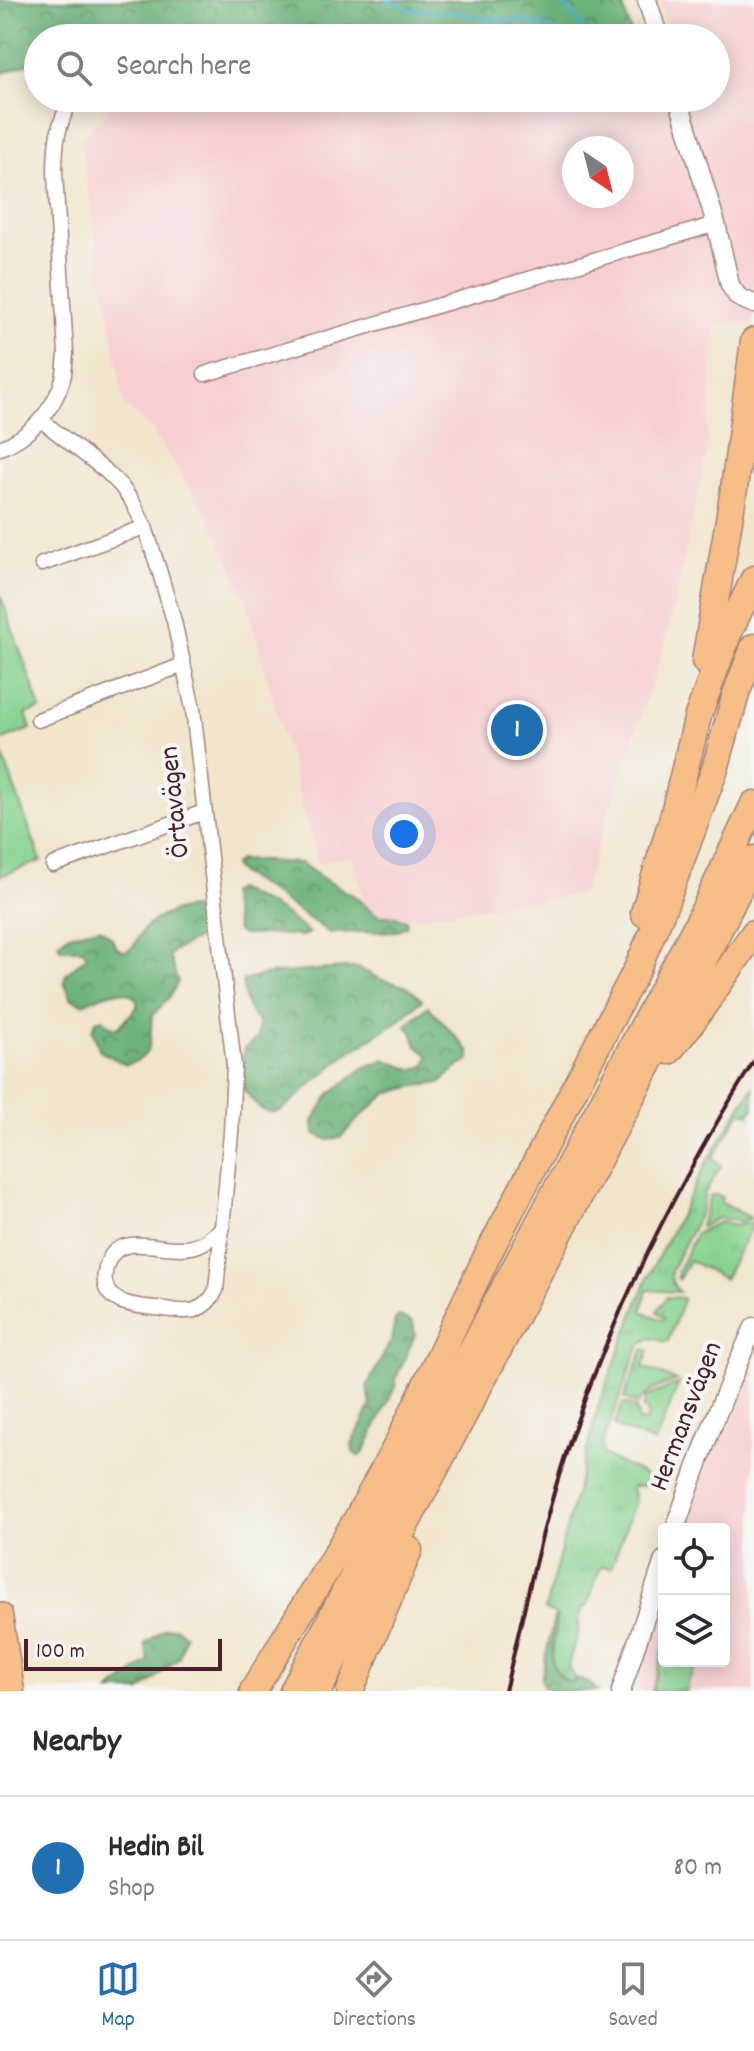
<!DOCTYPE html>
<meta charset="utf-8">
<style>
body{margin:0;font-family:Dekko,sans-serif;background:#f7f7f7;color:#2b2b33}
.controls{position:absolute;right:24px;bottom:24px;display:grid;overflow:hidden;border-radius:8px;box-shadow:0 4px 20px #0003}
.controls button{width:72px;height:72px;display:grid;place-items:center;padding:0;border:0;border-bottom:2px solid #e1e1e2;background:#fff;color:#2b2b33;font:40px sans-serif}
.compass{position:absolute;left:562px;top:136px;width:72px;height:72px;border-radius:50%;background:#fff;box-shadow:0 4px 20px #0003;rotate:145deg}
.scale{position:absolute;left:24px;bottom:20px;width:198px;box-sizing:border-box;padding-left:8px;border:4px solid #4a1f2b;border-top:0;font-size:22px;line-height:28px;white-space:nowrap;color:#4a1f2b;-webkit-text-stroke:6px #f6f6f2;paint-order:stroke}
.you{position:absolute;left:404px;top:834px;width:28px;height:28px;margin:-20px;border:6px solid #fff;border-radius:50%;background:#1a73e8;box-shadow:0 0 0 12px #1a73e833}
.badge{display:grid;place-items:center;width:52px;height:52px;border-radius:50%;background:#1f6fb2;color:#fff;font-size:26px;font-weight:700}
.pin{position:absolute;translate:-50% -50%;border:4px solid #fff;box-shadow:0 2px 8px #0006}
.list{margin:0;padding:0;list-style:none}
h2{display:flex;justify-content:space-between;align-items:center;height:104px;margin:0;padding:0 32px;font-size:34px}
h2 small{font-size:26px;font-weight:400;color:#7c7c81}
.list li{display:grid;grid-template-columns:52px 1fr auto;gap:24px;align-items:center;box-sizing:border-box;height:144px;padding:0 32px;border-top:2px solid #e1e1e2}
.list b{display:block;font-size:30px;white-space:nowrap}
.list p{margin:0;font-size:26px;white-space:nowrap;color:#7c7c81}
.list em{font-size:26px;font-style:normal;color:#7c7c81}
.icon{flex:none;width:44px;height:44px;fill:none;stroke:currentColor;stroke-width:2;stroke-linecap:round;stroke-linejoin:round}
.map{position:relative;flex:none;width:754px;height:1691px;overflow:hidden}
.search{position:absolute;background:#fff;box-shadow:0 4px 20px #0003;left:24px;right:24px;top:24px;height:88px;display:flex;align-items:center;gap:20px;box-sizing:border-box;padding:0 28px;border-radius:44px;color:#7c7c81;font-size:30px}
.sheet{height:248px;background:#fff}
nav{display:flex;justify-content:space-around;align-items:center;box-sizing:border-box;height:112px;border-top:2px solid #e1e1e2;background:#fff;font-size:22px;color:#7c7c81}
nav a{display:grid;justify-items:center;gap:4px}
nav .on{color:#1f6fb2}
.map>svg:first-child{display:block}
</style>
<div class="map">
<svg width="754" height="1691" viewBox="0 0 754 1691">
<defs>
<pattern id="grass-tufts" width="24" height="20" patternUnits="userSpaceOnUse" patternTransform="scale(2)"><rect width="24" height="20" fill="#85d18e"/><path d="M3 7l-1-3M5 7V3M7 7l1-3M15 17l-1-3M17 17v-4M19 17l1-3" fill="none" stroke="#74b37b"/></pattern>
<pattern id="forest-crowns" width="20" height="18" patternUnits="userSpaceOnUse" patternTransform="scale(2)"><rect width="20" height="18" fill="#6cb379"/><path d="M2 6a3 3 0 1 1 6 0M12 15a3 3 0 1 1 6 0" fill="none" stroke="#5b9163"/></pattern>
</defs>
<rect width="100%" height="100%" fill="#f6f6f2"/>
<filter id="ink" filterUnits="userSpaceOnUse"><feTurbulence type="fractalNoise" baseFrequency=".0125" numOctaves="2"/><feDisplacementMap in="SourceGraphic" scale="16" xChannelSelector="R" yChannelSelector="G"/><feConvolveMatrix kernelMatrix="1 2 1 2 8 2 1 2 1" color-interpolation-filters="sRGB"/></filter>
<filter id="wash" filterUnits="userSpaceOnUse"><feTurbulence type="fractalNoise" baseFrequency=".006" numOctaves="4" result="noise"/><feDisplacementMap in="SourceGraphic" scale="32" xChannelSelector="R" yChannelSelector="G"/><feGaussianBlur stdDeviation="1.8" result="paint"/><feColorMatrix in="noise" values="0 0 0 0 0 0 0 0 0 0 0 0 0 0 0 0 0 1.4 0 .05"/><feComposite in="paint" operator="in"/></filter>
<g filter="url(#wash)">
<rect width="100%" height="100%" fill="#f1e5cc"/>
<!-- built -->
<path fill="#f7cfd1" fill-rule="evenodd" d="M659 0H754V324L716 323 706 456 666 640 582 894 393 920 383 918 375 913 365 902 352 856 318 863 246 600 214 527 151 429 124 405 80 140 118 98H716V38H670ZM574 148H622V196H574Z
M754 1351V1691H639V1673L664 1588V1661H724V1529H684L701 1478Z"/>
<!-- grass -->
<path fill="url(#grass-tufts)" stroke="#68785c" stroke-width="2" d="M753 1087 754 1107 749 1114 741 1112 713 1158 721 1166 705 1193 700 1213 671 1271C670 1280 673 1285 679 1292L647 1290 642 1311 662 1320 665 1318 657 1311 667 1297 683 1298V1300L668 1341 666 1342C650 1337 646 1336 637 1351L602 1446C603 1448 602 1451 603 1453 607 1462 639 1467 648 1479L646 1486H632L635 1501 611 1568 603 1566 600 1569 587 1606 580 1611C579 1618 579 1625 578 1632 575 1649 562 1663 575 1678L574 1682 569 1683 555 1671 551 1663 557 1617 553 1613 545 1610 599 1404 648 1277 708 1160Z
M717 1195 722 1197 720 1202 751 1218C733 1227 729 1215 715 1219 713 1220 703 1226 702 1227L700 1226 710 1196Z
M722 1222 733 1226 754 1222 724 1279 689 1260 679 1279 677 1278 678 1271 696 1233 717 1223Z
M645 1349 649 1351 643 1367 676 1380C663 1386 644 1391 638 1404L624 1398 643 1350Z
M679 1383 655 1443 614 1426 623 1403 636 1407 639 1421 644 1422 648 1418 647 1411 643 1408 646 1397Z
M664 1647V1661H699L687 1682V1691H652Z"/>
<!-- forest -->
<path fill="url(#forest-crowns)" stroke="#5b6952" stroke-width="2" d="M0 0H621L633 38H286L166 26 86 32 77 38H38V60L0 74Z
M239 860 301 863 319 876 354 896 378 916H392L406 920 407 925 397 931 330 933 260 885 240 874 233 866Z
M236 889 279 910 309 933 302 936 273 934 242 935 237 931 229 893Z
M191 908C201 914 203 923 205 935L173 951 169 956 178 982 170 996 152 1016C149 1041 156 1057 126 1065L100 1051 92 1030 96 1021 103 1019 110 1026 118 1028 137 1007V1000C124 983 99 996 83 1004L72 999 64 982 66 974 87 956 83 949H61L58 943 69 934 100 928 111 937 117 948 125 952C136 948 137 936 145 928 155 917 176 909 191 908Z
M344 968H358L380 979 408 987 422 1000 398 1021 347 1054 282 1110C262 1119 254 1101 242 1087L244 1049C257 1040 259 1038 258 1021 246 1011 244 997 242 981L268 974Z
M428 1006 469 1051 470 1060 454 1070 440 1083 416 1086 388 1093 361 1116 341 1137 328 1140 314 1133 313 1121 330 1094 363 1068 385 1059 412 1070 425 1066 429 1056 417 1046 411 1030 405 1026Z
M399 1316 413 1322 415 1335 396 1378V1385L363 1454 358 1456 353 1452 352 1445 371 1405 367 1386 391 1341 395 1320Z
M556 1617C558 1643 539 1666 569 1682H574L575 1678 589 1683 598 1691H553L543 1686 541 1679 554 1618Z
M175 1627 185 1635 179 1657 141 1691H110L149 1661 145 1644 164 1629Z"/>
<!-- green -->
<path fill="#85d18e" stroke="#68785c" stroke-width="2" d="M0 594 41 709 26 714 31 729 0 741Z
M0 748 41 861 0 876Z"/>
<g fill="none" stroke-linecap="round" stroke-linejoin="round">
<!-- stream -->
<path stroke="#48b5c4" stroke-width="4" d="M387 0 409 9 429 12 453 11 479 18 522 20 542 25 575 38
M559 0 592 38"/>
</g>
</g>
<g filter="url(#ink)">
<g fill="none" stroke-linecap="round" stroke-linejoin="round">
<!-- minor casing -->
<g stroke="#9e827c" stroke-width="17">
<path id="minor" d="M205 374 716 224
M41 420 107 472 121 486 133 503 145 527 159 570 174 621 193 709 234 1066 231 1133 216 1290C212 1299 205 1306 195 1310 185 1313 173 1310 164 1309 141 1306 100 1307 105 1273 112 1225 161 1254 192 1247 205 1244 214 1235 223 1227
M0 448C30 437 54 410 63 379 65 371 65 362 66 353L55 173C55 145 57 122 73 98
M42 564 145 527
M38 720 183 665
M53 865 204 812"/>
</g>
<!-- tertiary casing -->
<g stroke="#9e827c" stroke-width="21">
<path id="tertiary" d="M647 0 659 38
M678 98 716 224 730 285 738 297 754 304
M675 1529C698 1461 724 1392 754 1327
M621 1691 664 1560"/>
</g>
<!-- trunk casing -->
<g stroke="#9e827c" stroke-width="27">
<path id="trunk" d="M0 1615 12 1691"/>
</g>
<!-- motorway casing -->
<g stroke="#9e827c" stroke-width="29">
<path id="motorway" d="M705 661 733 496 754 341
M644 913 673 817 698 716 728 634 754 579
M669 1051 692 1022 754 933
M253 1691 357 1519 399 1441 488 1254 637 969 664 906 715 769 736 694 754 647
M293 1691 509 1279 700 919 754 804
M318 1691 702 963 754 859
M350 1691 409 1550"/>
</g>
<!-- minor -->
<use href="#minor" stroke="#fff" stroke-width="14"/>
<!-- tertiary -->
<use href="#tertiary" stroke="#fff" stroke-width="18"/>
<!-- trunk -->
<use href="#trunk" stroke="#f7be88" stroke-width="24"/>
<!-- motorway -->
<use href="#motorway" stroke="#f7be88" stroke-width="26"/>
<!-- rail -->
<path stroke="#4a1f2b" stroke-width="4" d="M505 1691C525 1606 543 1521 571 1438 616 1305 680 1179 754 1061"/>
</g>
</g>
<g text-anchor="middle" dominant-baseline="central" stroke-width="8" stroke-linejoin="round" paint-order="stroke">
<!-- street labels -->
<g font-size="28" fill="#4a1f2b" stroke="#f6f6f2">
<text transform="translate(177 802) rotate(-96)">Örtavägen</text>
<text transform="translate(688 1417) rotate(-69)">Hermansvägen</text>
</g>
</g>
</svg>
<div class="controls">
<button><svg class="icon" aria-label="locate" viewBox="0 0 24 24"><circle cx="12" cy="12" r="6"/><path d="M12 2v4M12 18v4M2 12h4M18 12h4"/></svg></button>
<button><svg class="icon" aria-label="layers" viewBox="0 0 24 24"><path d="M12 4l9 5-9 5-9-5zM3 14l9 5 9-5"/></svg></button>
</div>
<svg class="compass" viewBox="-18 -18 36 36"><path d="M0-13l5 13h-10z" fill="#e53935"/><path d="M0 13l5-13h-10z" fill="#7c7c81"/></svg>
<div class="scale">100 m</div>
<div class="you"></div>
<div class="pin badge" style="left:517px;top:730px">1</div>
<div class="search"><svg class="icon" aria-label="search" viewBox="0 0 24 24"><circle cx="10" cy="10" r="6"/><path d="M15 15l6 6"/></svg>Search here</div>
</div>
<section class="sheet">
<h2>Nearby<small></small></h2>
<ul class="list">
<li><span class="badge">1</span><div><b>Hedin Bil</b><p>Shop</p></div><em>80 m</em></li>
</ul>
</section>
<nav>
<a class="on"><svg class="icon" aria-label="map" viewBox="0 0 24 24"><path d="M3 6l6-2 6 2 6-2v14l-6 2-6-2-6 2zM9 4v14M15 6v14"/></svg>Map</a>
<a><svg class="icon" aria-label="directions" viewBox="0 0 24 24"><path d="M12 3l9 9-9 9-9-9zM9 14v-3h6M13 9l2 2-2 2"/></svg>Directions</a>
<a><svg class="icon" aria-label="saved" viewBox="0 0 24 24"><path d="M7 4h10v16l-5-4-5 4z"/></svg>Saved</a>
</nav>
